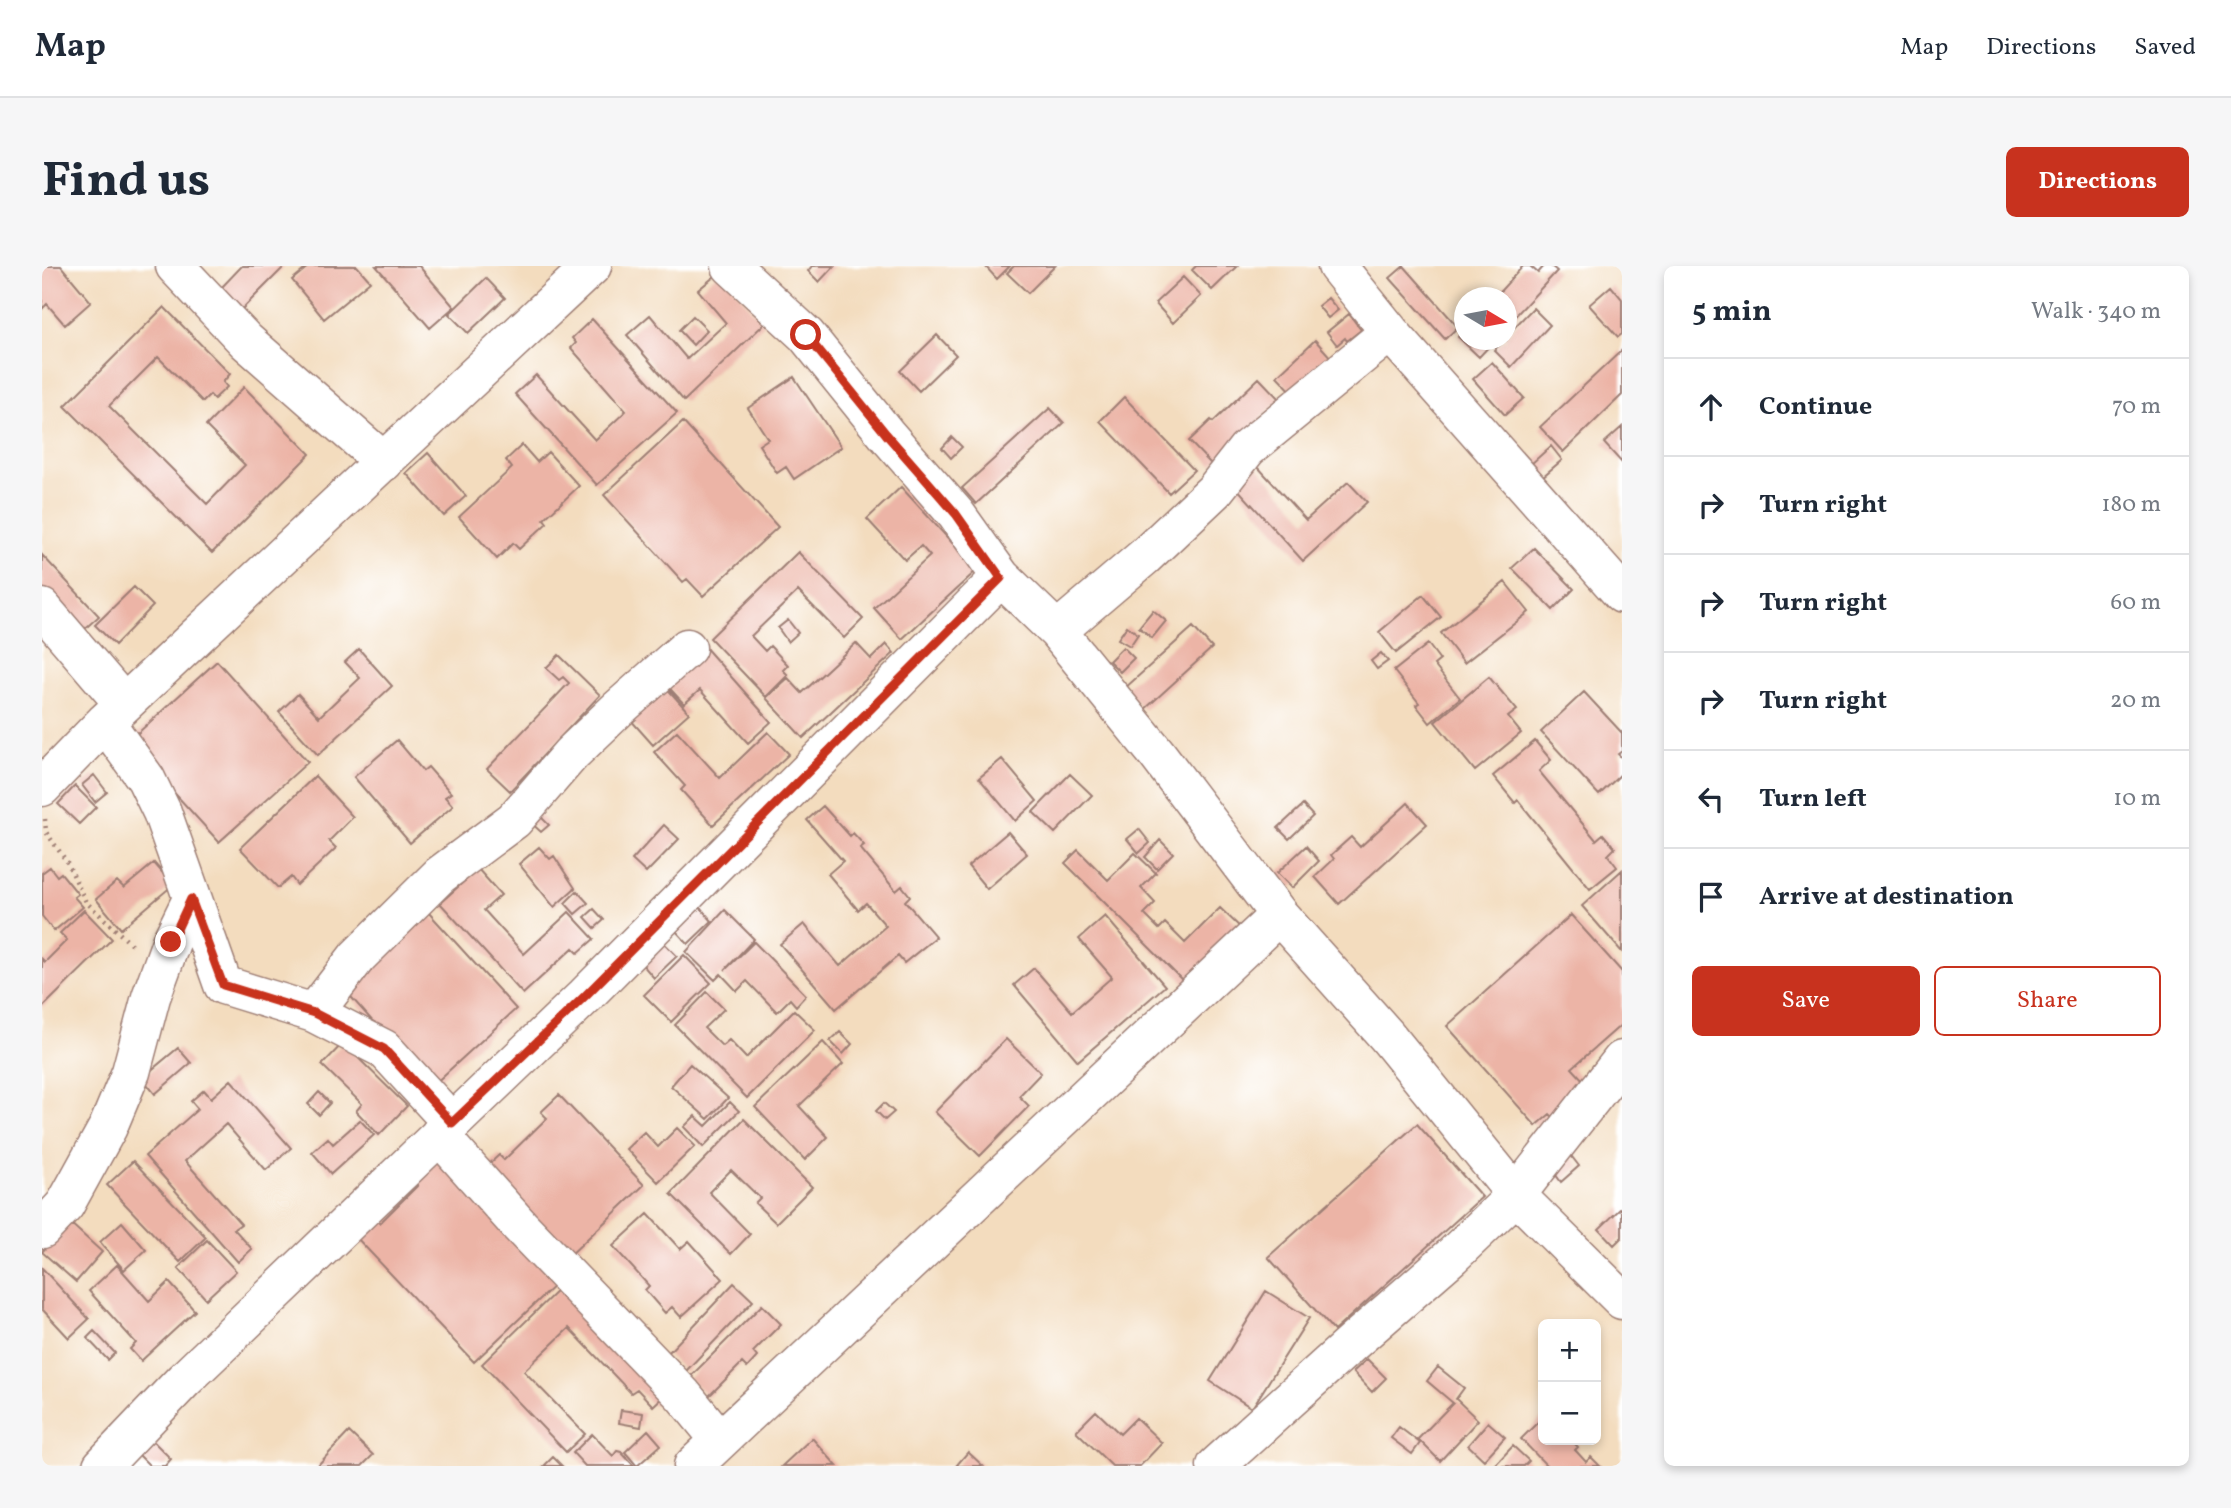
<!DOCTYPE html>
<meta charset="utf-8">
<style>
body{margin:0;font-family:Vollkorn,serif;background:#f6f6f7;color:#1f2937}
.controls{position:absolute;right:21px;bottom:21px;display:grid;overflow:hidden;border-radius:10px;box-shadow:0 4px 10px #0003}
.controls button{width:63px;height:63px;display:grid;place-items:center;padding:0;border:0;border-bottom:2px solid #e0e1e3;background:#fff;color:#1f2937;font:35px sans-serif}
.compass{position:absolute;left:1412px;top:21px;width:63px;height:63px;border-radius:50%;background:#fff;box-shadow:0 4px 10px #0003;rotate:100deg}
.stop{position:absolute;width:21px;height:21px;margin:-16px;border:5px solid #c8321e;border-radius:50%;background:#fff}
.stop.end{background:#c8321e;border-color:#fff;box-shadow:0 2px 7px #0008}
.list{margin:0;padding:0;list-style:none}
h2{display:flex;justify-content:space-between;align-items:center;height:91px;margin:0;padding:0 28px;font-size:30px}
h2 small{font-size:23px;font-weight:400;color:#747a83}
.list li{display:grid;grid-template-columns:46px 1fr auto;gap:21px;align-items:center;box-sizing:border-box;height:98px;padding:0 28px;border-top:2px solid #e0e1e3}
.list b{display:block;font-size:26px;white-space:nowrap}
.list em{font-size:23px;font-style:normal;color:#747a83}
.actions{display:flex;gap:14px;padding:21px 28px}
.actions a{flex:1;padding:16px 0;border:2px solid #c8321e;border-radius:10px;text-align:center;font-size:24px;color:#c8321e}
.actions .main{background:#c8321e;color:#fff}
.icon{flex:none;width:38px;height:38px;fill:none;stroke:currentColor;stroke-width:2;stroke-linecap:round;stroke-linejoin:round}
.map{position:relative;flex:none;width:1580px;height:1200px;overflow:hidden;border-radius:10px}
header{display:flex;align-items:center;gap:42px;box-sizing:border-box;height:98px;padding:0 35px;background:#fff;border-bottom:2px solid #e0e1e3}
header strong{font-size:33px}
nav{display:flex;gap:38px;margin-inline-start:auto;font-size:24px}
.intro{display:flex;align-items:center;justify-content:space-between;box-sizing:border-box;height:168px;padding:0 42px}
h1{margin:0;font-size:49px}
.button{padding:18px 32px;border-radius:10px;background:#c8321e;color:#fff;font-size:24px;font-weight:700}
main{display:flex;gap:42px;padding:0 42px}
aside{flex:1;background:#fff;border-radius:10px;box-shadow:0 4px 10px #0003}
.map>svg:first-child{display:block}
</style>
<header>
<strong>Map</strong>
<nav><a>Map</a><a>Directions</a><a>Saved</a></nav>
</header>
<div class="intro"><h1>Find us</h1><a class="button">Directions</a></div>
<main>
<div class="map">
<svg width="1580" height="1200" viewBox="0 0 1580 1200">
<rect width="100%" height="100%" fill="#fff"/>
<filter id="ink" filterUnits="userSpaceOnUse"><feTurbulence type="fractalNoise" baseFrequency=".0143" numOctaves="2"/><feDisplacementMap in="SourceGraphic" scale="14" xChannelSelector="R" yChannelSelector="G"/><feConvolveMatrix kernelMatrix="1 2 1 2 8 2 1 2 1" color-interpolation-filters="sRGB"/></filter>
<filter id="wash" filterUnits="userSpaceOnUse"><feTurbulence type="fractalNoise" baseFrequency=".00686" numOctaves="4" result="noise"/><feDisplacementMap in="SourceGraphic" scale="28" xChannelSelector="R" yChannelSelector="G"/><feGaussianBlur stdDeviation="1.57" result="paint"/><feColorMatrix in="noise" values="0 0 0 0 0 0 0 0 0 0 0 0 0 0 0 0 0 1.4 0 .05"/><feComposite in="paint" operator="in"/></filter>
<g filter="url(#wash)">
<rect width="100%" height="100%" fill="#f3dcbe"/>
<g id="blocks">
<!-- building -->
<path fill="#ecb4a6" d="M0 0H19L49 36 23 59 5 38 0 43Z
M200 0H243L200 43 179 22Z
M267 0H315L328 15 282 53 250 14Z
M334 0H377L412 41 388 62Z
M770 0H792L777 16 766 5Z
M943 0H968L955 13Z
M972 0H1013L986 27 965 7Z
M1154 0H1195L1170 24 1150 4Z
M1362 0 1416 61 1403 73 1348 12Z
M1481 0H1488L1496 7 1502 0H1509L1515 5 1464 60V32H1452Z
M678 6 722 58 642 135 585 69 608 49 645 93 684 57 656 24Z
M1141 11 1159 30 1131 57 1113 37Z
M444 12 463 32 426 67 407 48Z
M1569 20 1580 33V68L1576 71 1547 39Z
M1286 32 1296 44 1286 52 1276 40Z
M122 41 188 108 181 116 185 121 172 133 168 129 161 136 116 91 67 140 165 238 203 199 164 160 202 121 268 188 170 287 23 140Z
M1491 42 1508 59 1469 101 1452 84 1462 74H1464V70Z
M1307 48 1319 64 1305 75 1303 72 1295 79 1285 66Z
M651 50 665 64 651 79 637 64Z
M550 53 635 147 555 219 473 128 494 109 553 174 584 145 529 82 534 77 530 72Z
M1422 63V74H1453L1437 91 1416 71Z
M895 69 914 89 877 125 858 105Z
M1273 74 1290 93 1252 128 1235 110Z
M1580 84V129L1521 186 1498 161Z
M1450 96 1482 132 1463 149 1431 113Z
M752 111 799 181 752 213 744 201 735 207 717 179 726 173 706 142Z
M1217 112 1238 134 1170 199 1147 175 1169 154 1171 156Z
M1082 131 1152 204 1127 227 1058 155Z
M1008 142 1022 157 934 238 920 222Z
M641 156 736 261 661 330 645 313 641 316 562 229Z
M1580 161V197L1562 177Z
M910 171 920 181 909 192 900 182Z
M480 179 495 196 506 186 537 220 502 253 505 257 477 283 471 277 455 293 417 251 470 202 464 194Z
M1509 180 1520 194 1500 211 1489 198Z
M386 187 424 230 402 250 364 207Z
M1215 200 1264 254 1306 216 1325 236 1261 295 1193 220Z
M859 221 935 304 860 373 832 342 888 290 879 280 863 294 825 253Z
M1492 282 1532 323 1511 344 1470 302Z
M756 286 821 353 802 372 756 325 709 370 723 385 728 380 746 399 741 404 746 409 724 431 668 372Z
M0 289 57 350 36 369 0 331Z
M1463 316 1487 346 1422 397 1399 367Z
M92 321 111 340 73 379 53 359Z
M1381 329 1399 351 1354 387 1337 366Z
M1111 344 1124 355 1110 372 1097 361Z
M746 354 756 367 746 376 736 362Z
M1085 360 1096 368 1088 380 1076 373Z
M1151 361 1170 382 1102 444 1083 422Z
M814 377 829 393 844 378 852 387 761 472 724 432 746 412 760 427Z
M1386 378 1398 394 1392 399 1418 432 1388 457 1374 439 1377 437 1352 405Z
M662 380 729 456 706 477 658 424 642 438 622 416Z
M1081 381 1092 392 1078 406 1067 395Z
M317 383 350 420 276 489 237 446 256 428 277 451 318 412 303 396Z
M1339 387 1346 395 1335 403 1329 395Z
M517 389 558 429 468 525 445 503 527 417 521 411 517 414 504 402Z
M175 395 266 496 177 576 86 476Z
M1447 411 1475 444 1466 451 1479 467 1433 505 1393 456Z
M622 419 647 447 611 479 587 452Z
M1542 426 1580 467V485L1576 488 1580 492V507L1557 529 1499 466Z
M635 465 678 512 726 466 747 488 671 559 639 524 643 520 612 486Z
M355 474 381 505 386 501 409 527 403 531 411 540 368 577 312 511Z
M1493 475 1509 494 1497 505 1554 574 1561 568 1573 582 1566 589 1575 601 1548 623 1476 534 1473 537 1451 510Z
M960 493 995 535 973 555 937 512Z
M1028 508 1050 529 1013 567 991 546Z
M52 509 65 526 53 536 40 519Z
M273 510 311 551 287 575 294 582 255 619 249 611 236 622 198 582Z
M33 520 54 541 37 558 16 538Z
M1366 537 1385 558 1297 638 1273 611 1292 593 1289 589 1309 571 1318 581Z
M1261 539 1271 550 1247 573 1236 562Z
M781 540 808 570 811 567 822 579 818 582 854 625 860 620 868 630 863 635 894 671 862 697 856 690 794 743 738 678 762 658 798 700 844 660 824 637 816 644 786 608 801 595 765 554Z
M494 546 507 559 499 566 486 554Z
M622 559 637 573 604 607 590 594Z
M1097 563 1108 577 1097 587 1085 573Z
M966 566 985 588 945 623 926 600Z
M1118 574 1131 587 1115 603 1103 591Z
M1264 580 1277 595 1250 622 1235 607Z
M497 581 508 593 512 590 533 622 512 641 477 598Z
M1036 584 1066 614 1093 587 1114 607 1099 622 1113 637 1102 648 1117 663 1123 657 1143 677 1178 642 1201 664 1146 720 1023 597Z
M112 597 131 619 79 663 54 633 75 615 82 622Z
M8 601 15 610 19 607 36 628 32 631 41 641 12 665 0 650V607Z
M436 603 459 629 442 644 482 688 527 646 552 673 536 687 531 682 481 728 398 637Z
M1580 604V686L1540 640Z
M535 625 546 637 533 648 523 637Z
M657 640 670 655 646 678 633 664Z
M552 643 562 654 553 662 543 651Z
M42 644 70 673 0 742V693L3 696 25 674 18 667Z
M683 644 712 673 683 704 712 676 764 729 754 740 748 733 735 746 705 715 695 725 679 708 673 714 644 686Z
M386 646 474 743 389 821 302 723Z
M1529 649 1580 706V758L1530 802 1543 816 1525 833 1530 838 1513 853 1508 848 1494 860 1405 760Z
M1063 650 1123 720 1036 795 972 719 992 702 1030 746 1070 711 1037 673Z
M622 677 635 690 612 712 600 698Z
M642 689 669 717 629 756 602 729Z
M665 726 682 743 662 762 680 780 687 774 704 792 752 744 773 764 705 832 633 759Z
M798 766 810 778 801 788 788 775Z
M964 773 999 807 977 830 987 840 938 890 893 846Z
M781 776 801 798 757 840 786 871 763 894 713 841Z
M301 777 365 840 337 869 314 845 320 838 280 799Z
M136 782 149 797 113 828 100 812Z
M648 798 686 832 666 853 629 820Z
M189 814 249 882 224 904 184 858 143 895 199 958 192 963 210 983 196 996 103 890 156 843 149 835 162 824 169 832Z
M277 826 288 837 277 849 266 838Z
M517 829 602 919 526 991 443 902 457 889 462 894 505 852 499 846Z
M688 836 697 845 661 881 642 861 653 850 664 860Z
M842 837 852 846 843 854 834 845Z
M702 853 770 921 734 957 713 937 718 932 689 904 667 926 708 968 689 988 629 928Z
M318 854 332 869 289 908 270 886 286 872 291 878Z
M1375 858 1440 931 1292 1065 1226 991Z
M635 862 653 880 616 916 584 883 602 866 616 881Z
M1527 887 1537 900 1519 916 1508 901Z
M399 891 516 1016 432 1096 313 970 332 952 338 957 376 919 374 916Z
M91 895 164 971 138 996 65 919Z
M1580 941V971L1572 979 1557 963Z
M606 948 638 983 647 975 681 1013 639 1051 630 1041 623 1047 603 1024 607 1020 571 980Z
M26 955 60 986 34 1016 0 986Z
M80 956 104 984 82 1004 58 976Z
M165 974 194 1005 164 1033 136 1002Z
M75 999 107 1035 127 1016 153 1045 99 1095 88 1083 94 1077 47 1025Z
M0 1002 47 1053 27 1072 0 1043Z
M692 1017 711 1035 643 1106 625 1088Z
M522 1018 626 1126 611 1140 595 1123 589 1127 527 1062 482 1105 543 1168 524 1186 440 1098Z
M1224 1025 1267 1052 1210 1142 1168 1115Z
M720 1039 739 1058 711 1086 715 1091 705 1102 700 1097 666 1131 647 1112Z
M52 1065 73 1087 66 1094 45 1072Z
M1325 1093 1344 1112 1330 1126 1311 1106Z
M1396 1101 1422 1122 1414 1133 1436 1154 1398 1195 1376 1173 1411 1137 1385 1115Z
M579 1144 601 1147 599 1161 577 1157Z
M1054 1145 1078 1168 1094 1152 1120 1177 1098 1200H1070L1034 1165Z
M1501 1151V1174H1529L1536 1181 1533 1184 1544 1196 1549 1191 1558 1200H1505L1479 1173Z
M1446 1156 1463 1171 1442 1194 1426 1179Z
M1357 1161 1378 1177 1370 1188 1349 1172Z
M606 1164 619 1179 595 1200 583 1186Z
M307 1166 331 1189 320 1200H275Z
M550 1168 571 1190 575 1185 579 1186 592 1200H543L531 1187Z
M770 1172 795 1200H740Z
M110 1174 129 1193 123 1200H108L96 1188Z
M1471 1180 1487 1195 1482 1200H1452Z
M926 1186 941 1200H914Z
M511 1191 520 1200H502Z"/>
</g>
</g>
<g filter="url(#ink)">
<use href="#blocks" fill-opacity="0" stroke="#9e7e74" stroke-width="2"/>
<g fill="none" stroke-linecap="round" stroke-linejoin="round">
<!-- minor casing -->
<g stroke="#9e7e74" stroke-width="41">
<path id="minor" d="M133 0 204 75 342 196
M689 0 764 69 844 168 914 248 959 311 1015 365 1115 488 1237 649 1345 770 1474 929 1580 1034
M1295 0 1348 66 1580 328
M0 342 82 438
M1015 365 1102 291 1172 225 1205 183 1348 66
M63 456 104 513 120 546 181 719 272 747 342 783 410 857
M0 521 63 456 550 0
M272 747 315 691 398 609 472 554 529 488 576 443 645 382
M397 869 478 960 641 1129 678 1174
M0 963 23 939 66 861 89 806 109 731 129 676 150 633
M60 1200 142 1114 543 730 959 311
M651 1200 1237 649
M1174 1200 1310 1077 1410 990 1474 929 1580 794"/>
</g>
<!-- path -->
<path stroke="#9e7e74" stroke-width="4.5" stroke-dasharray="2 5" stroke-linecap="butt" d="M3 553 4 566 25 596 44 636 92 681"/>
<!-- minor -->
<use href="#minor" stroke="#fff" stroke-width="38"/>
</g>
</g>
<g fill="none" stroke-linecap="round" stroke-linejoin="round" filter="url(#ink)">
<!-- route -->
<path stroke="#c8321e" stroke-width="9" d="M129 676 149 633 181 719 272 747 342 783 410 857 543 730 959 312 914 248 844 168 764 69"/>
</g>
</svg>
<div class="controls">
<button>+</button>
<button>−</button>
</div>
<svg class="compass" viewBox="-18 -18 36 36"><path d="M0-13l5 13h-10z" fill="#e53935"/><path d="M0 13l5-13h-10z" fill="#747a83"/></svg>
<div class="stop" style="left:764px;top:69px"></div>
<div class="stop end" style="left:129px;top:676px"></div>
</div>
<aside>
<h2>5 min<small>Walk · 340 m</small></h2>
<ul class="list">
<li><svg class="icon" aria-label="ahead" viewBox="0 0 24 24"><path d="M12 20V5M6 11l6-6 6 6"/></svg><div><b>Continue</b></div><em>70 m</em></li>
<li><svg class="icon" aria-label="right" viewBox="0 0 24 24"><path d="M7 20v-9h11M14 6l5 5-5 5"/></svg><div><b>Turn right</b></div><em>180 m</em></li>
<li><svg class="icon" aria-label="right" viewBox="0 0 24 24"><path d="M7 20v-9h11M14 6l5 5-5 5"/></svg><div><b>Turn right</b></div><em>60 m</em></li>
<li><svg class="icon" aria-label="right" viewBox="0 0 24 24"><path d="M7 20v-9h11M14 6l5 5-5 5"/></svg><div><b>Turn right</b></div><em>20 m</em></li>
<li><svg class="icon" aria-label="left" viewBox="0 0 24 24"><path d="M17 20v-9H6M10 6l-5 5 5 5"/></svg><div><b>Turn left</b></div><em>10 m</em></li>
<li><svg class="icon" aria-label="arrive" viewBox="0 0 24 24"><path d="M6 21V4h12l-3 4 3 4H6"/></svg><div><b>Arrive at destination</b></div></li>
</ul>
<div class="actions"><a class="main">Save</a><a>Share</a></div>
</aside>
</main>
